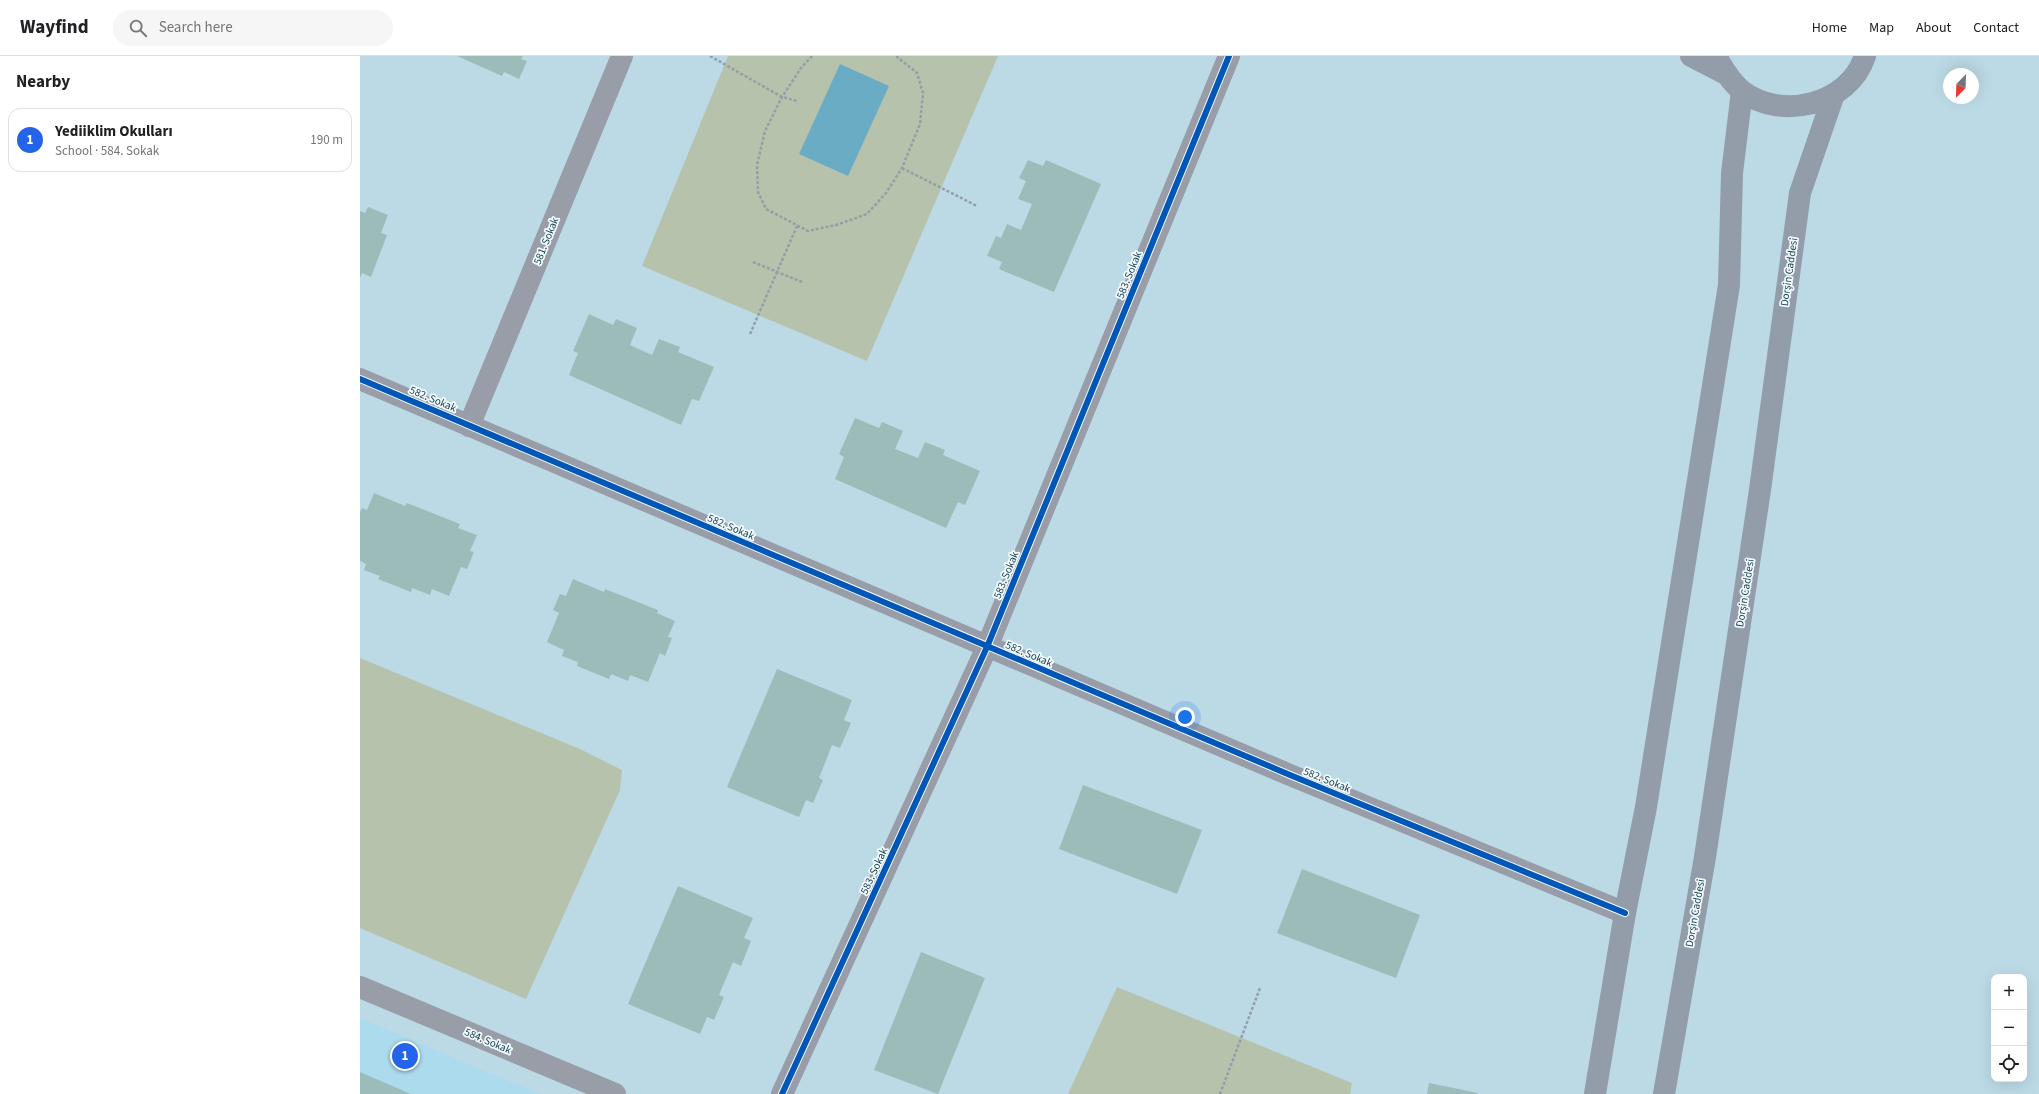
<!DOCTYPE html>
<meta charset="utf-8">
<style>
body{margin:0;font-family:"Source Sans 3",sans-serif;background:#f6f6f6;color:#202124}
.controls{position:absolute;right:12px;bottom:12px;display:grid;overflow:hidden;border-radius:8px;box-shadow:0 4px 16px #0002}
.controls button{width:36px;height:36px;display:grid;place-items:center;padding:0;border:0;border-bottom:1px solid #e0e0e0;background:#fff;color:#202124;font:20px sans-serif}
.compass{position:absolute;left:1583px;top:12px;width:36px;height:36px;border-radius:50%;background:#fff;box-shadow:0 4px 16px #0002;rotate:203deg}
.you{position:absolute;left:825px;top:661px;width:14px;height:14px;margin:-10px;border:3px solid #fff;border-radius:50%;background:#1a73e8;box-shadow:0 0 0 6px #1a73e833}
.badge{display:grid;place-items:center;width:26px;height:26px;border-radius:50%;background:#2563eb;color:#fff;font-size:13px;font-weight:700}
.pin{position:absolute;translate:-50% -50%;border:2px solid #fff;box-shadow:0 1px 4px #0006}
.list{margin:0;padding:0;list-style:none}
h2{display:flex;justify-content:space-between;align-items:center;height:52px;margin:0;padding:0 16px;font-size:17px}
h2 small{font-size:13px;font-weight:400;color:#757577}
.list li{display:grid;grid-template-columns:26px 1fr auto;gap:12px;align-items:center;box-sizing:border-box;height:64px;margin:0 8px 8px;padding:0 8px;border:1px solid #e0e0e0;border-radius:12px}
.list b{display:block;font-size:15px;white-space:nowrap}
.list p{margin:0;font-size:13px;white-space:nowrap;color:#757577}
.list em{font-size:13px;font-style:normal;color:#757577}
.icon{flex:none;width:22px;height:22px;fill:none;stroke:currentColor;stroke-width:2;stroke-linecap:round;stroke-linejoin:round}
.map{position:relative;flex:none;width:1679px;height:1038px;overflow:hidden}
header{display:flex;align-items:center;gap:24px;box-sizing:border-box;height:56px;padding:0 20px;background:#fff;border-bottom:1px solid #e0e0e0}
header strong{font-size:19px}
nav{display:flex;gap:22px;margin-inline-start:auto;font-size:14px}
.search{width:280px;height:36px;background:#f6f6f6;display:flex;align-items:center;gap:10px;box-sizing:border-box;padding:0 14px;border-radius:22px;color:#757577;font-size:15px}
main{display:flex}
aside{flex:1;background:#fff}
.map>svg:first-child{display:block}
</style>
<header>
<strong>Wayfind</strong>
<div class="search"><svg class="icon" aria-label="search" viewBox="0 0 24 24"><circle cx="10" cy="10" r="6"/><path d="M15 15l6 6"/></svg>Search here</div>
<nav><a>Home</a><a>Map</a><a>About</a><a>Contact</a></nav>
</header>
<main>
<aside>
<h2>Nearby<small></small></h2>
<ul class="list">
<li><span class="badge">1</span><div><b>Yediiklim Okulları</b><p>School · 584. Sokak</p></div><em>190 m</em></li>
</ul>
</aside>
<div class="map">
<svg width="1679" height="1038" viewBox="0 0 1679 1038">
<rect width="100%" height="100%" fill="#bcdae6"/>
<!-- built -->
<path fill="#addbee" d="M0 962 180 1038H0Z"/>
<!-- green -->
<path fill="#b7c2ac" d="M368 0H638L507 305 282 210Z
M0 602 220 693 262 714 260 734 166 943 0 872Z
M757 931 992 1027 990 1038H708Z"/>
<!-- water -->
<path fill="#6bacc5" d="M480 8 529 30 488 120 439 98Z"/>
<!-- building -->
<path fill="#9cbcb9" d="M97 0H163L161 3 167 5 159 23 144 16 142 20Z
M668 104 683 110 686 104 741 128 694 236 639 213 642 206 627 200 636 180 641 182 647 168 661 174 672 148 658 143 666 125 659 122Z
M8 151 28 159 21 177 27 179 11 221 2 217 0 222V155L5 157Z
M229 258 253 269 256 263 277 272 270 289 292 299 299 283 320 291 318 296 354 311 339 345 332 343 321 369 209 319 218 297 213 295Z
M495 362 519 372 522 366 543 375 535 393 558 402 565 386 585 394 583 399 620 415 605 449 598 446 586 472 475 423 484 401 479 398Z
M14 437 45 450 47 447 100 468 98 472 117 479 110 495 114 496 107 513 101 511 89 540 72 533 70 539 52 532 51 536 18 523 20 520 4 514 6 508 0 505V456L2 452 7 454Z
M213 523 244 536 245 533 298 554 297 557 315 565 308 581 312 582 305 600 300 597 288 626 270 619 268 625 251 618 249 623 217 610 218 606 202 600 204 594 187 586 199 557 193 554 200 538 206 540Z
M417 613 492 644 484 664 491 667 480 692 472 689 459 722 463 724 453 747 446 744 439 761 367 731Z
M723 729 842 774 817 838 699 793Z
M942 813 1060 859 1036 922 917 877Z
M318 830 393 862 384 882 391 885 381 910 373 906 359 939 364 941 354 964 347 961 340 978 268 948Z
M561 896 625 922 578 1038 514 1014Z
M0 1016 51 1038H0Z
M1069 1027 1118 1037V1038H1067Z"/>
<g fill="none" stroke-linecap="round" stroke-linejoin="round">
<!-- path -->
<path stroke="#939ea7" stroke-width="2.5" stroke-dasharray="3 2" stroke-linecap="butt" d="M350 0 422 41 437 45
M452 0 441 12 422 41 405 75 397 109 398 136 406 153 448 175 476 169 507 158 526 137 542 112 560 68 563 37 557 17 536 0
M542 112 617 150
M393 206 442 226
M390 278 437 170
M860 1038 900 932"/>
<!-- minor -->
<path stroke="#989da8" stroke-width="22" d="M0 323 930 719 1265 857
M109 370 262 0
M0 931 255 1038
M422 1038 627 591 869 0"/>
<!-- secondary -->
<path stroke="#939ca9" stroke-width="22" d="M1331 0 1364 17
M1356 0C1363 13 1370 25 1382 35 1421 65 1489 49 1505 0
M1235 1038 1265 857 1286 751 1369 229 1372 117 1382 35
M1304 1038 1345 801 1400 434 1440 137 1474 38"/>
<!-- cycleway casing -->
<g stroke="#f2fafe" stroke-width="8">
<path id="cycleway" d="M0 323 930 719 1265 857
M422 1038 627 591 869 0"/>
</g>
<!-- cycleway -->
<use href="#cycleway" stroke="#0057b8" stroke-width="6"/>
</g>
<g text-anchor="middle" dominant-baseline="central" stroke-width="3.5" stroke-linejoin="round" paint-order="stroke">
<!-- street labels -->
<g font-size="11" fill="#103b4a" stroke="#f2fafe">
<text transform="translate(186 185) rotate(-68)">581. Sokak</text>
<text transform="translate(1429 216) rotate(-82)">Dorşin Caddesi</text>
<text transform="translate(769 219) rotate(-68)">583. Sokak</text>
<text transform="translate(73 343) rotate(23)">582. Sokak</text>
<text transform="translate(371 471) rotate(23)">582. Sokak</text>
<text transform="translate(646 519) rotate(-68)">583. Sokak</text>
<text transform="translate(1385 537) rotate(-81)">Dorşin Caddesi</text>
<text transform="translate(669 598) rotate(23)">582. Sokak</text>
<text transform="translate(967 724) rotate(22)">582. Sokak</text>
<text transform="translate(514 815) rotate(-65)">583. Sokak</text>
<text transform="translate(1335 857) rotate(-80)">Dorşin Caddesi</text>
<text transform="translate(128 985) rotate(23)">584. Sokak</text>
</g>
</g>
</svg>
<div class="controls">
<button>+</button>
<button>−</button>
<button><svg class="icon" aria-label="locate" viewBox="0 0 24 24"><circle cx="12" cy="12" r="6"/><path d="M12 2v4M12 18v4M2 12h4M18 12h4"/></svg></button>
</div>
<svg class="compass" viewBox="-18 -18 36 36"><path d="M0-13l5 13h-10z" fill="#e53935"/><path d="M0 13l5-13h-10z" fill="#757577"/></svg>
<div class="you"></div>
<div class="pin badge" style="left:45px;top:1000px">1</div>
</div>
</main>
